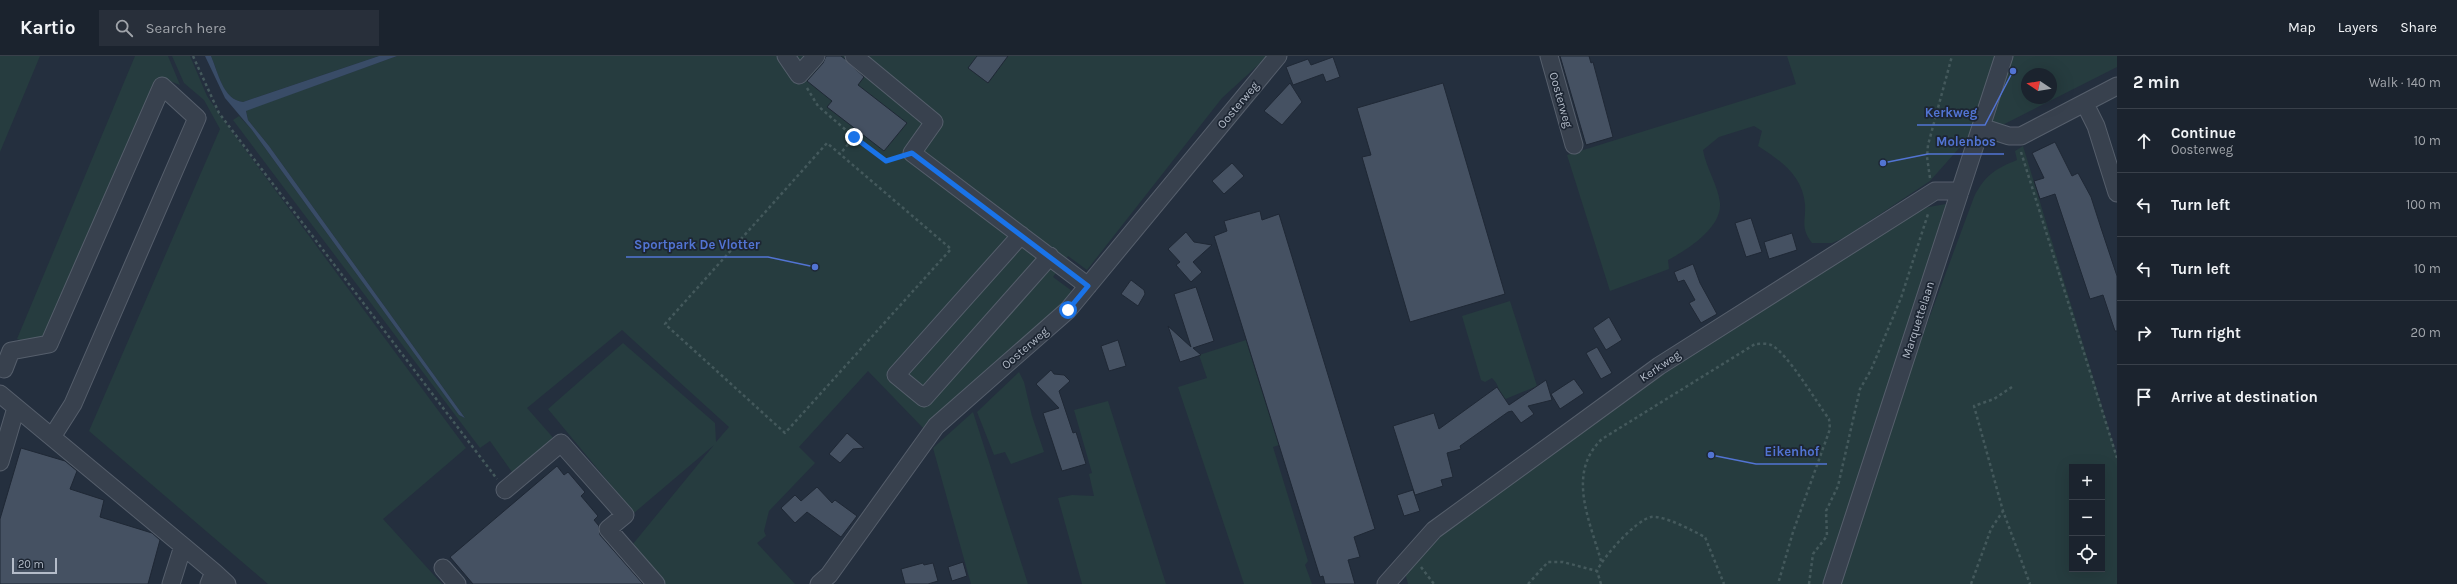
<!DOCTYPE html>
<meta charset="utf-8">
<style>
body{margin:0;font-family:Karla,sans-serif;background:#282f3a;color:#f1f3f6}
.controls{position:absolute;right:12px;bottom:12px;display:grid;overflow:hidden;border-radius:0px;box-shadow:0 4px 16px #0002}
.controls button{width:36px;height:36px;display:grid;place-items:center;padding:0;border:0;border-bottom:1px solid #39404a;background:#1b232e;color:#f1f3f6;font:20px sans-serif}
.compass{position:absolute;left:2021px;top:12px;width:36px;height:36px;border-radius:50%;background:#1b232e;box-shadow:0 4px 16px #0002;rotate:282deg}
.scale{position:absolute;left:12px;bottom:10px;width:45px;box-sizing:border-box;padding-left:4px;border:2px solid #b4bcc9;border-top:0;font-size:11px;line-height:14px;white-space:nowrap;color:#b4bcc9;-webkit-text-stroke:3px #1d2633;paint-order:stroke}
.stop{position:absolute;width:12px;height:12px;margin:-9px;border:3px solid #1a73e8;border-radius:50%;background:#fff}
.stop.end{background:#1a73e8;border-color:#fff;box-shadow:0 1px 4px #0008}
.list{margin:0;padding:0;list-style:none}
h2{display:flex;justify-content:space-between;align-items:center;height:52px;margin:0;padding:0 16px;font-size:17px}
h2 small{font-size:13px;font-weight:400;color:#a0a4aa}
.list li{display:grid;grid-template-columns:26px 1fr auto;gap:12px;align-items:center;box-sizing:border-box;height:64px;padding:0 16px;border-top:1px solid #39404a}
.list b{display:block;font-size:15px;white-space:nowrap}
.list p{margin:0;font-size:13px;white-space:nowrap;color:#a0a4aa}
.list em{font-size:13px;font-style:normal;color:#a0a4aa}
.icon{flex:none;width:22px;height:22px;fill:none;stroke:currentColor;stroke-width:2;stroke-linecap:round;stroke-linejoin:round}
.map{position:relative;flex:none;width:2117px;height:528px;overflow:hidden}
header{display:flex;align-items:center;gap:24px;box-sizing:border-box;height:56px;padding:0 20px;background:#1b232e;border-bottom:1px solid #39404a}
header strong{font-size:19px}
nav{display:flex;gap:22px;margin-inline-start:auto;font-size:14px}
.search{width:280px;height:36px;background:#282f3a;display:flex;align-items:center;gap:10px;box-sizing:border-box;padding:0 14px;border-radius:0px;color:#a0a4aa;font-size:15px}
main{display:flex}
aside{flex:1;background:#1b232e}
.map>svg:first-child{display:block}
</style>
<header>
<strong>Kartio</strong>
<div class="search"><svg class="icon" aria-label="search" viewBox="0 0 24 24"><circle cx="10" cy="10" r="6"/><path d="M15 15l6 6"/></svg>Search here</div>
<nav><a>Map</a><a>Layers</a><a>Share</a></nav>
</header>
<main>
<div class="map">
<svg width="2117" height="528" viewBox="0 0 2117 528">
<rect width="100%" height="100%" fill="#242f3e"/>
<!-- green -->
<path fill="#263c3f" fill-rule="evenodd" d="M0 0H40L0 96Z
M135 0H168L180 29 162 22 47 279 26 286 17 283Z
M172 0H190L207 40 224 65 466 392 383 463 442 528H268L89 375 220 73 204 44 184 27Z
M211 0H379L243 46C223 44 218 16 211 0Z
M397 0H1268L1222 42 1087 214 1068 200 1053 221 1072 235 1057 256 924 373 868 315 799 391 815 407 769 455 764 475 766 480 757 487 795 528H658L628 494 714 389 634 457 548 353 623 287 715 367 716 386 729 371 622 274 527 352 556 385 514 419 490 385 480 392 233 64 239 60 252 74 459 359 465 362 269 90 248 64 246 54Z
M1787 0H2117V11L1961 90 1930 125 1844 182 1832 187H1812C1800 171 1806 166 1805 148 1802 119 1781 105 1758 90L1762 75 1754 70 1719 81 1703 94C1706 112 1718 129 1720 147 1722 172 1687 194 1668 204L1669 213 1610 235 1567 99 1796 28ZM2027 18H2051V42H2027Z
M2023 90 2117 400V528H1840L1917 295 1974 141C1985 119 1995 113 2017 104L2015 95ZM2072 411H2102V513H2072Z
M1946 148 1836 494 1823 528H1408L1405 517 1432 487 1496 436 1656 322 1923 152Z
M1510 245 1537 330 1496 347C1500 336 1500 330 1492 322L1485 326 1481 324 1462 260Z
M1246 284 1279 389 1273 391 1308 505 1305 509 1312 528H1244L1178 331 1207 322 1199 299Z
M1019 316 1024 326 1032 360 1044 396 1011 408 1005 396 994 399 977 356Z
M1108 345 1166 528H1082L1058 442 1072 439 1094 440 1089 418 1092 417 1074 354Z
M973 356 1028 528H971L933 392Z"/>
<!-- water -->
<path fill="#394c67" d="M205 0H211C218 16 223 44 243 46L379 0H397L246 55 248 64 269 90 465 362 459 359 252 74 225 42Z"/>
<!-- building -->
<path fill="#455162" stroke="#1f2835" d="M826 0H841L845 3 864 21 858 29 907 67 884 95 827 51 832 45 807 25 823 7Z
M977 0H1008L988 27 968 12Z
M1560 0H1589L1591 7 1593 6 1613 81 1586 89Z
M1333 1 1340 21 1326 26 1323 18 1293 29 1286 11 1308 3 1311 9Z
M1290 27 1302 46 1282 69 1264 55Z
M1443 27 1505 238 1410 266 1362 101 1371 99 1357 52Z
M2055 86 2072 120 2078 117 2091 141 2101 172 2117 220V275H2115L2103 239 2090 243 2055 138 2040 143 2034 125 2044 122 2032 97Z
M1232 107 1244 120 1224 138 1212 125Z
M1260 155 1262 164 1279 158 1375 473 1354 481 1360 501 1348 504 1355 528H1325L1323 520 1320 521 1214 180 1227 175 1224 165Z
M1751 162 1762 196 1746 201 1735 167Z
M1186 176 1194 186 1212 189 1193 206 1202 216 1191 226 1176 209 1180 206 1168 193Z
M1792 177 1797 194 1769 203 1764 186Z
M1693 208 1700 227 1717 258 1701 267 1689 247 1695 244 1684 224 1678 226 1674 216Z
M1131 224 1144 234 1145 238 1138 250 1121 238Z
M1196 231 1214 285 1193 292 1201 299 1180 306 1168 270 1191 291 1174 238Z
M1609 261 1622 284 1606 294 1593 272Z
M1118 284 1126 310 1109 315 1101 290Z
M1597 291 1612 317 1601 323 1586 297Z
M1051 314 1054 318 1064 319 1070 325 1059 335 1073 377 1076 376 1086 408 1062 415 1043 357 1059 352 1036 328Z
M1574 323 1584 337 1560 353 1551 338Z
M1546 324 1552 344 1528 350 1534 358 1521 367 1512 355 1508 356 1460 390 1461 393 1447 397 1453 421 1441 424 1443 430 1415 439 1393 370 1434 357 1439 373 1497 331 1509 349Z
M847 377 864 392 853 393 840 407 829 398Z
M21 392 65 405 77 415 70 433 104 444 100 461 152 477 160 484 148 528H0V463Z
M557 410 564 419 568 416 585 436 581 440 598 460 594 464 599 470 600 479 643 528H473L450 501Z
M817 431 832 447 835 444 857 460 841 481 807 456 795 467 781 452 795 439 801 445Z
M1413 434 1420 455 1404 460 1397 439Z
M963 506 967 520 952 525 948 511Z
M923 507 924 509 933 507 938 525 928 528H905L901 513Z"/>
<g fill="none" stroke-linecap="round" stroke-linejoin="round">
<!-- minor casing -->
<g stroke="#565f6c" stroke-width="19">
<path id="minor" d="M786 0 799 19 816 0
M854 0 934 66 912 97 1088 230
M1549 0 1574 89
M2085 48 2096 70 2117 137
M1981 71 2009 80H2021L2117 30
M1021 179 896 319 924 342 1050 200
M4 313 11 295 49 288 162 30 197 62 73 348 52 381
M0 338 183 490 171 528
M0 406 16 352
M505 434 561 387 625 459 608 473 656 528
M183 490 214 516 209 528
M443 512 457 528
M214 516 227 528
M819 528 829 519 936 370 1068 254 1278 0
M1386 528 1434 474 1659 310 1935 135H1960
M1832 528 2004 0"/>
</g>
<!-- path -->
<path stroke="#44595c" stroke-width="2.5" stroke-dasharray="3 3" stroke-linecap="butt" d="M193 0 219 57 497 423
M807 32 818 50 854 81 840 98 827 87 665 268 785 377 951 193 840 98
M854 81 886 105 897 102
M2021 96 2117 402
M1930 122 1927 101 1928 89 1952 0
M2012 331 1994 343 1974 350 2003 455 2030 528
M1601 505C1590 465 1566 417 1602 383L1755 288C1760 288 1767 287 1771 289 1787 296 1817 347 1829 363L1830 373 1793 476 1778 528
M1421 511 1434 528
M1528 528 1548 506H1563L1597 515
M1601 528 1597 515C1602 502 1636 464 1651 461 1664 459 1693 475 1705 481L1724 528
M1809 528 1813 498 1827 480 1826 455 1838 430 1860 333 1871 314 1901 242 1928 158
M1971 528 1991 473 2003 455"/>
<!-- minor -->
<use href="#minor" stroke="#38414e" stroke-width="17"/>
</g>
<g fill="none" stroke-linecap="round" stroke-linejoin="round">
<!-- route -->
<path stroke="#1a73e8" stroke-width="5" d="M854 81 886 105 912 97 1088 230 1068 254"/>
</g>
<g text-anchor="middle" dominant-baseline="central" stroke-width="3.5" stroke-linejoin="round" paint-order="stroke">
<!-- street labels -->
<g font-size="12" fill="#b4bcc9" stroke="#1d2633">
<text transform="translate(1561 44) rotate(74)">Oosterweg</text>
<text transform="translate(1238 49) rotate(-50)">Oosterweg</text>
<text transform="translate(1918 264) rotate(-72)">Marquettelaan</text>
<text transform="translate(1025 292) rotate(-41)">Oosterweg</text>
<text transform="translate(1660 310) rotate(-34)">Kerkweg</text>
</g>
</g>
<!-- callouts -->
<path fill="none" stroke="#5274d3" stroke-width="1.5" d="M2013 15L1985 69H1917M1883 107L1928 98H2004M815 211L768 201H626M1711 399L1756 408H1827"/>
<g fill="#5274d3" stroke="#1d2633" stroke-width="1.5">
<circle cx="2013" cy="15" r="4"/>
<circle cx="1883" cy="107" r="4"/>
<circle cx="815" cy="211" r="4"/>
<circle cx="1711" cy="399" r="4"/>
</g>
<g font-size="13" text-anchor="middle" font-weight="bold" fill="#5274d3" stroke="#1d2633" stroke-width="3.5" stroke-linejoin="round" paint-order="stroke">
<text x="1951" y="61">Kerkweg</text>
<text x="1966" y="90">Molenbos</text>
<text x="697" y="193">Sportpark De Vlotter</text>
<text x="1792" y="400">Eikenhof</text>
</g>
</svg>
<div class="controls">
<button>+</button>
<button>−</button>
<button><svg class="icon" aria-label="locate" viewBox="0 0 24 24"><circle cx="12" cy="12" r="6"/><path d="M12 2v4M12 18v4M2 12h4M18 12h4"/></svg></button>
</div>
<svg class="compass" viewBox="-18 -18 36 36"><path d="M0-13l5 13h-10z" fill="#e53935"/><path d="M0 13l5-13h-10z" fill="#a0a4aa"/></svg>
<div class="scale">20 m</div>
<div class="stop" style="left:1068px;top:254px"></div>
<div class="stop end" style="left:854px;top:81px"></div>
</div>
<aside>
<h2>2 min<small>Walk · 140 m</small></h2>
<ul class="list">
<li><svg class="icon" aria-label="ahead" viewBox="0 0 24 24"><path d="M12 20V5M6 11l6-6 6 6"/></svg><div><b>Continue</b><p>Oosterweg</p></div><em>10 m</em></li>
<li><svg class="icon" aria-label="left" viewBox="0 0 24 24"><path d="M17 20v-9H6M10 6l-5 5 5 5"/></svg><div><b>Turn left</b></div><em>100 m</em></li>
<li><svg class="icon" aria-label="left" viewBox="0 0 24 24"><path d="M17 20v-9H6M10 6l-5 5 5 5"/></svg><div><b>Turn left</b></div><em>10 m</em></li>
<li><svg class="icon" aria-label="right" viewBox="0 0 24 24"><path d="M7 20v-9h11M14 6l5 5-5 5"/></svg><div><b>Turn right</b></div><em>20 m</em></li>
<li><svg class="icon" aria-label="arrive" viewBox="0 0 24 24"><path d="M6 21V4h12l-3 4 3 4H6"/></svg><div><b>Arrive at destination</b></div></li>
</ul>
</aside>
</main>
